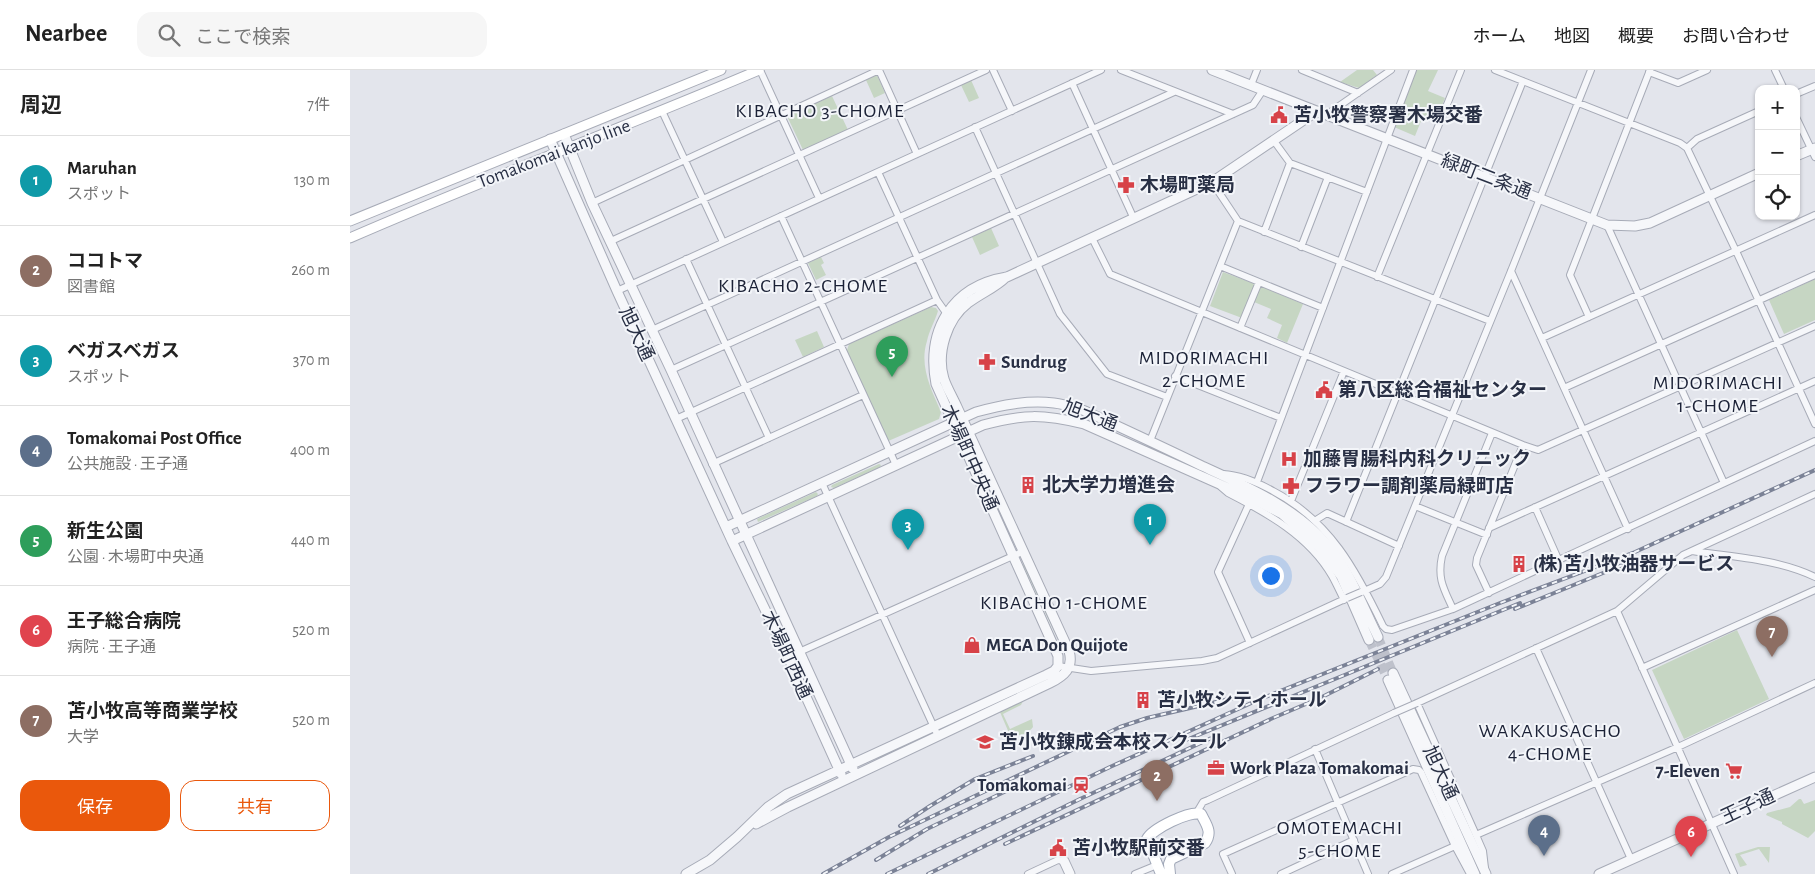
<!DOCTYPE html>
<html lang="ja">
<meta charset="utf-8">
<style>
body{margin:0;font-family:"Alegreya Sans","Noto Sans JP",sans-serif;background:#f6f6f6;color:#222}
.controls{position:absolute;right:15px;top:15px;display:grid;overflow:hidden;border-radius:10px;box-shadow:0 1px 4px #0004}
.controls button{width:45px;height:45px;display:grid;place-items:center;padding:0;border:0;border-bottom:1px solid #e0e0e0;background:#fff;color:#222;font:25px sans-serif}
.you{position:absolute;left:920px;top:505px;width:18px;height:18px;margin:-12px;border:4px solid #fff;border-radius:50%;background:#1a73e8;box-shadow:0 0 0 8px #1a73e833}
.badge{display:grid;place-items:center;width:32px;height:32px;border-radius:50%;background:#ea580c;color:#fff;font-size:16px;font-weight:700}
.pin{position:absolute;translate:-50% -41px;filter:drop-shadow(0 1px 2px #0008)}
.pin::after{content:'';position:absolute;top:26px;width:18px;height:15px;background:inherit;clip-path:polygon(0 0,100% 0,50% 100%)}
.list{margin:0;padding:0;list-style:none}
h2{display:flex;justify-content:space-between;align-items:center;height:65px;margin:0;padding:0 20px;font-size:21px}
h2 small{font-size:16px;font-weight:400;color:#767676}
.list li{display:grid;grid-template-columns:32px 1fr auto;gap:15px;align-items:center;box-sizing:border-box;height:90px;padding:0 20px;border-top:1px solid #e0e0e0}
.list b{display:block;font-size:19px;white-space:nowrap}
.list p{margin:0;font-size:16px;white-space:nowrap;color:#767676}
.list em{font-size:16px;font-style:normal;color:#767676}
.actions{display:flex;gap:10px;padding:15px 20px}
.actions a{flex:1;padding:11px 0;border:1px solid #ea580c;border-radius:15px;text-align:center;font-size:18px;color:#ea580c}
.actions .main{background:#ea580c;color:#fff}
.icon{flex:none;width:28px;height:28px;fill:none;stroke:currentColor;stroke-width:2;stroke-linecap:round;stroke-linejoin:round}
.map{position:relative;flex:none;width:1465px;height:804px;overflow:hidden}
header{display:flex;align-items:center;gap:30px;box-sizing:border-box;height:70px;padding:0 25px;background:#fff;border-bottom:1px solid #e0e0e0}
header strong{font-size:24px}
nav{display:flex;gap:28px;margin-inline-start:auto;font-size:18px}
.search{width:350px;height:45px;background:#f6f6f6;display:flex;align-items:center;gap:12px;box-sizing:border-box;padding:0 18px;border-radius:15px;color:#767676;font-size:19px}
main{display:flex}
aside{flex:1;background:#fff}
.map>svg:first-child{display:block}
</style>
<header>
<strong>Nearbee</strong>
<div class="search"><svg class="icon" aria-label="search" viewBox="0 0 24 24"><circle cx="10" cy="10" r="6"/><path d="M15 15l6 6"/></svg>ここで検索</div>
<nav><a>ホーム</a><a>地図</a><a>概要</a><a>お問い合わせ</a></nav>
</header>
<main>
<aside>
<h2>周辺<small>7件</small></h2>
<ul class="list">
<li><span class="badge" style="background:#0f9aa8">1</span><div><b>Maruhan</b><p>スポット</p></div><em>130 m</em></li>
<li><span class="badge" style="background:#8d6e63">2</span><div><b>ココトマ</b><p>図書館</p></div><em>260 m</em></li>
<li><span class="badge" style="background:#0f9aa8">3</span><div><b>ベガスベガス</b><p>スポット</p></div><em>370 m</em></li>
<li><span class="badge" style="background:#5c6f8a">4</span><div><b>Tomakomai Post Office</b><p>公共施設 · 王子通</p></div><em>400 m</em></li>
<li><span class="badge" style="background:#2e9e5b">5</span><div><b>新生公園</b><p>公園 · 木場町中央通</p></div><em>440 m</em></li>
<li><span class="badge" style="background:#e0444e">6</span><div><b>王子総合病院</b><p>病院 · 王子通</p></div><em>520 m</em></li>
<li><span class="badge" style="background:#8d6e63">7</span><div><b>苫小牧高等商業学校</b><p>大学</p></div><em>520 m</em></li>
</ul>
<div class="actions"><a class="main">保存</a><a>共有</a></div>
</aside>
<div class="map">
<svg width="1465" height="804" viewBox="0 0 1465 804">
<rect width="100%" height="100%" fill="#e3e5ec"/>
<!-- green -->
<path fill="#c6d6c3" d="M1007 0H1023L1027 5 1009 18 990 12Z
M1065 0H1088L1078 21 1095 28 1086 51 1073 46 1065 66 1044 57Z
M527 5 535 23 524 28 516 10Z
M621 10 629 28 619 32 611 15Z
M482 26 498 60 453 80 437 46Z
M641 158 649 176 630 185 622 167Z
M471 187 474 193 471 195 476 205 466 210 458 193Z
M873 202 905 214 892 248 860 236Z
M1465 209V250L1434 264 1419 230Z
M910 216 953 234 937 273 927 268 932 255 917 248 921 239 904 232Z
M581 237 586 238 588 241C585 251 579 261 577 271 569 296 581 319 591 342L589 349 536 372 496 283 499 274Z
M467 261 474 277 453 287 445 270Z
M529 394 531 395 530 397 484 418 481 417 482 415Z
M466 422 468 424 467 426 408 452 407 449Z
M675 494 698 544 699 550 713 581 673 495Z
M1387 560 1419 629 1334 669 1302 600Z
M673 631 671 635 653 644 660 659 682 649 683 657C678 664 667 668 659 663L650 642 655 637Z
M1449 729H1451L1454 734 1465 730V761L1458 768 1432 754V752L1416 745 1417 743 1440 737Z
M1408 777H1420L1419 793 1409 779 1390 785 1397 795 1390 797 1385 784Z"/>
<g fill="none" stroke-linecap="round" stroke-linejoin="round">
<!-- tertiary-tunnel -->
<path stroke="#bec1cb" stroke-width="9" stroke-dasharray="9 4.5" stroke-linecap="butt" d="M1028 567 1043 603
M1019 570 1038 610"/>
<!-- minor casing -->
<g stroke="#a7abb7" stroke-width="8">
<path id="minor" d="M410 0 469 128
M529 0 567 84
M643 0 662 41
M771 0 883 44
M952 0 1008 23
M1145 0 1330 73 1337 78 1386 181 1465 354
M1425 0 1434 19
M1299 2 1328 13 1357 0
M722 13 784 149
M901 15 907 0
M1446 24 1465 16
M312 41 373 172
M976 45 1041 0
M1446 47 1465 87
M625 57 710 244 757 304 817 327
M924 71 940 93 1017 122
M1337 78 1347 69 1409 41
M528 102 587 230 599 247
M862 112 888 151 1140 251
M242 133 529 0
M431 146 546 395
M1257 155 1374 413
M914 162 940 93
M742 168 760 204 1173 375 1188 380 1465 256
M261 171 636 0
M951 177 978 107
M336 189 419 368
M870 196 973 238
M1161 201 1278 459
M1027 207 1111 0
M267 221 751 0
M1239 247 1220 205 1300 0
M890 258 909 212
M302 260 824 22
M1192 268 1465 145
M321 300 903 35 913 20
M825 306 931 348
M1214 318 1465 205
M326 349 587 230
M800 371 888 151
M362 394 513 325
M873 404C891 405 907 412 923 421 980 451 1006 500 1033 556L1036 559 1042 560 1103 539 1465 371
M907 412 1063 0
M472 413 588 666
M871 417 878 423C917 443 959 466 982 506 986 513 990 522 994 530
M941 431 994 301
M899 434 868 502 900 573
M1065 436 1137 465
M1185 437 1209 491
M966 450 977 443 1049 476
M996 452 1173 11
M1139 458 1465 311
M1342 481C1384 487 1427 489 1465 507
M1012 522 1030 514 1036 507 1161 201 1241 0
M1139 523 1126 495 1127 488 1173 375
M1103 539C1094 519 1087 509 1092 486L1142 363
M1267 541 1384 804
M1186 578 1281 789
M438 587 674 481
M708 596 741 601 852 591 867 588 997 528
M1292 598 1465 520
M965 679 1018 804
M847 742 853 732 858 730 1044 643
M1126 765 1067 633 1267 541 1333 485 1465 424
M1135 798 1133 781 1126 765 1328 677 1465 613
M678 804 708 790 714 791
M785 804 807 795
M882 804 873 784 1063 699 1069 700 1071 702 1105 776 1120 804
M931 804 1004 770
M1042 804 1105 776"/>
</g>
<!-- tertiary casing -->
<g stroke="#a7abb7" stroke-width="11">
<path id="tertiary" d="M862 0 1257 155 1285 156 1300 153 1409 103
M214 64 242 133 321 300 503 699
M200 69 267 221 382 471 633 355C673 344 693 344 734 354L903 429 932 444 970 478 991 506 1019 570
M1446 86 1465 78
M376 457 626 342C652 335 677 330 704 333 715 334 725 338 735 341 774 359 813 377 852 396 898 417 943 436 977 474 999 499 1013 537 1028 567
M382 471 438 587 491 704
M1043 603 1136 804
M1038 610 1125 804
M406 754 438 737 700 613C714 606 724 598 719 581L607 337C603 328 597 318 594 309 586 283 597 249 618 233 631 223 645 218 656 207
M714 791 720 804
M336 804 360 790 387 767 418 737 437 724 696 605 704 601 708 596V586L586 314C576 261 601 216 657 207L862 112 967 41
M1249 804 1465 707"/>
</g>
<!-- secondary casing -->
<g stroke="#a7abb7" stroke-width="11">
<path id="secondary" d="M0 151 371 0
M0 168C135 109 273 58 409 0"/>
</g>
<!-- primary casing -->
<g stroke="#a1a8b8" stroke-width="12">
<path id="primary" d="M811 804 797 769C802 759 840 740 851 744 856 754 863 762 855 773L821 789 819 794 820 804"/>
</g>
<!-- minor -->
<use href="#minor" stroke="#f6f7fa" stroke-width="6"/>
<!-- tertiary -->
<use href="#tertiary" stroke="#f6f7fa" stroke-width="9"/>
<!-- secondary -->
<use href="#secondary" stroke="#fff" stroke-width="9"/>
<!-- primary -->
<use href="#primary" stroke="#fff" stroke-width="10"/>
<!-- rail casing -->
<g stroke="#7b8296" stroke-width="4">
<path id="rail" d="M1165 539 1292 487
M836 670 1170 533
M550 756 580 736 625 709 683 686
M655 774 923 648 970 628 1028 599
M526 790 577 759 675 712
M473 804 539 767 770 657 797 648 892 626
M537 804 760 697 908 630 1150 533 1285 482 1465 400
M578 804 730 729 870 664"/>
</g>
<!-- rail -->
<use href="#rail" stroke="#f3f5f9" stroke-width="2" stroke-dasharray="5.5" stroke-linecap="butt"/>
<!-- minor-bridge casing -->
<g stroke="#a7abb7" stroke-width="8" stroke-linecap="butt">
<path id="minor-bridge" d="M997 528 1011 522
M1044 643 1067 633"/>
</g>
<!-- minor-bridge -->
<use href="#minor-bridge" stroke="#f6f7fa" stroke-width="6"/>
</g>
<!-- icons -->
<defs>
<g id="civic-bare" transform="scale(1.35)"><path d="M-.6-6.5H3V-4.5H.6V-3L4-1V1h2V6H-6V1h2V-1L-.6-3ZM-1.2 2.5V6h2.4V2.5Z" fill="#d74248" stroke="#f3f5f9" stroke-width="2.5" paint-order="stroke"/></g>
<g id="pharmacy-bare" transform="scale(1.35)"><path d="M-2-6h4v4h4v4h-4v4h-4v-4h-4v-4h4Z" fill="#d74248" stroke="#f3f5f9" stroke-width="2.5" paint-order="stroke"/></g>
<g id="hospital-bare" transform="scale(1.35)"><path d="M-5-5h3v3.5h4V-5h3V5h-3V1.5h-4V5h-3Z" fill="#d74248" stroke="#f3f5f9" stroke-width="2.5" paint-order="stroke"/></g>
<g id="building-bare" transform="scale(1.35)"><path d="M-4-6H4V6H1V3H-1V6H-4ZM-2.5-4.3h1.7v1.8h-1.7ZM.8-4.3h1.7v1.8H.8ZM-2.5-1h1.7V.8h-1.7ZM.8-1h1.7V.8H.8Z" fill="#d74248" stroke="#f3f5f9" stroke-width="2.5" paint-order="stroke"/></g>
<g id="shop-bare" transform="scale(1.35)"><path d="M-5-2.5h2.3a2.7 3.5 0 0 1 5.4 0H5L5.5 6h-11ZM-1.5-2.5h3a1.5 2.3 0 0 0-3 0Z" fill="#d74248" stroke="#f3f5f9" stroke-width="2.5" paint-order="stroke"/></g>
<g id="school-bare" transform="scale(1.35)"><path d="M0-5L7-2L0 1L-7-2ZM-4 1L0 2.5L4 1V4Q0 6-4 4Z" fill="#d74248" stroke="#f3f5f9" stroke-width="2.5" paint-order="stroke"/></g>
<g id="office-bare" transform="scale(1.35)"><path d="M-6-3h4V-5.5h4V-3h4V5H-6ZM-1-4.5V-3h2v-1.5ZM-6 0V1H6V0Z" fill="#d74248" stroke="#f3f5f9" stroke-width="2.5" paint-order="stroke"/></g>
<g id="supermarket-bare" transform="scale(1.35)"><path d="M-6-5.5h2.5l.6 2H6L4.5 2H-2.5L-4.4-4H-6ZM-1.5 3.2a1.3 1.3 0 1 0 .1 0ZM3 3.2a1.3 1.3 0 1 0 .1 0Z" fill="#d74248" stroke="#f3f5f9" stroke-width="2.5" paint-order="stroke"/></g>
<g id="station-bare" transform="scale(1.35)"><path d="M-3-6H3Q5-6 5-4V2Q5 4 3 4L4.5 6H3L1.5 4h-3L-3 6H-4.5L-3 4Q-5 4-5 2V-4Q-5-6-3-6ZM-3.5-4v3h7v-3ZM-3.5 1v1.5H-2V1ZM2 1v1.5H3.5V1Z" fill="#d74248" stroke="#f3f5f9" stroke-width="2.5" paint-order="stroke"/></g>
</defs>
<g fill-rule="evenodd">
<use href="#civic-bare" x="929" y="45"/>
<use href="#pharmacy-bare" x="776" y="115"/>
<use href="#pharmacy-bare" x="637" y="292"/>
<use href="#civic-bare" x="974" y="320"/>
<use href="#hospital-bare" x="939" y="389"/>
<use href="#building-bare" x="678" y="415"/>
<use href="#pharmacy-bare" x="941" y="416"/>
<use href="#building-bare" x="1169" y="494"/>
<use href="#shop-bare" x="622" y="575"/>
<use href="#building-bare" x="793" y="630"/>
<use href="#school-bare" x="635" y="672"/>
<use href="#office-bare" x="866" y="698"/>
<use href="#supermarket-bare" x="1384" y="701"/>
<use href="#station-bare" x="731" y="715"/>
<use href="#civic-bare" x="708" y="778"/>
</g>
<g text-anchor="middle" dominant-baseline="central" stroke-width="4" stroke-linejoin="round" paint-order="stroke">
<!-- poi labels -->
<g font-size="19" font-weight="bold" fill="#293045" stroke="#f3f5f9" text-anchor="start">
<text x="943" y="45">苫小牧警察署木場交番</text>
<text x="790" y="115">木場町薬局</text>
<text x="651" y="292">Sundrug</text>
<text x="988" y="320">第八区総合福祉センター</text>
<text x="953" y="389">加藤胃腸科内科クリニック</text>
<text x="692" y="415">北大学力増進会</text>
<text x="955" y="416">フラワー調剤薬局緑町店</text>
<text x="1183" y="494">(株)苫小牧油器サービス</text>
<text x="636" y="575">MEGA Don Quijote</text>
<text x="807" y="630">苫小牧シティホール</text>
<text x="649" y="672">苫小牧錬成会本校スクール</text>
<text x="880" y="698">Work Plaza Tomakomai</text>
<text x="1370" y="701" text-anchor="end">7-Eleven</text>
<text x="717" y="715" text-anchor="end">Tomakomai</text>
<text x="722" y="778">苫小牧駅前交番</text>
</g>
<!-- street labels -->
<g font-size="19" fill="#293045" stroke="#f3f5f9">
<text transform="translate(204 84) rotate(-21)">Tomakomai kanjo line</text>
<text transform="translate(1136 107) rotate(21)">緑町二条通</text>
<text transform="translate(286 264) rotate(65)">旭大通</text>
<text transform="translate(740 346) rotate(21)">旭大通</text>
<text transform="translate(619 388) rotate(66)">木場町中央通</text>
<text transform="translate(436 585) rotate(65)">木場町西通</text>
<text transform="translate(1090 703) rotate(65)">旭大通</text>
<text transform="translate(1398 737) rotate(-25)">王子通</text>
</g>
<!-- neighbourhood labels -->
<g font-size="20" letter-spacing="1" fill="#1b2136" stroke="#f3f5f9">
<text x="470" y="41">KIBACHO 3-CHOME</text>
<text x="453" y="216">KIBACHO 2-CHOME</text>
<text x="854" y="288">MIDORIMACHI<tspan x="854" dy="23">2-CHOME</tspan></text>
<text x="1368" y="313">MIDORIMACHI<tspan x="1368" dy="23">1-CHOME</tspan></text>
<text x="714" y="533">KIBACHO 1-CHOME</text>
<text x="1200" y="661">WAKAKUSACHO<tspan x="1200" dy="23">4-CHOME</tspan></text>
<text x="990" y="758">OMOTEMACHI<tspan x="990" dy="23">5-CHOME</tspan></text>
</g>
</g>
</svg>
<div class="controls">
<button>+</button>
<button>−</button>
<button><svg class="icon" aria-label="locate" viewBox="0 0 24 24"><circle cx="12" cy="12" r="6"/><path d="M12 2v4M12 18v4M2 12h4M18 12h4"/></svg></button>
</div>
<div class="you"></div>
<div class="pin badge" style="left:800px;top:475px;background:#0f9aa8">1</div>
<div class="pin badge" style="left:807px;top:731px;background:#8d6e63">2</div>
<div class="pin badge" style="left:558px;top:480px;background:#0f9aa8">3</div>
<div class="pin badge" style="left:1194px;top:786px;background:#5c6f8a">4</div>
<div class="pin badge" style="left:542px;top:307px;background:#2e9e5b">5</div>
<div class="pin badge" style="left:1341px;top:787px;background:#e0444e">6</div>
<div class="pin badge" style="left:1422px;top:587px;background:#8d6e63">7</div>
</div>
</main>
